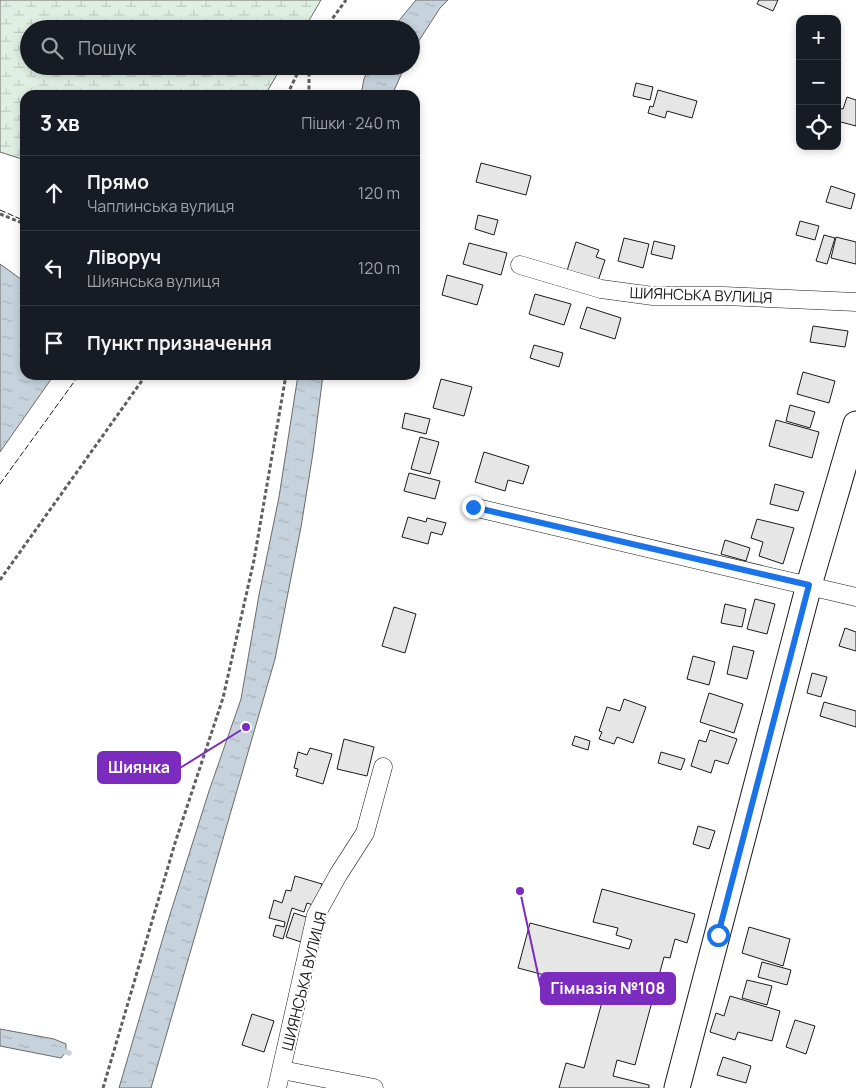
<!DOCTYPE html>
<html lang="uk">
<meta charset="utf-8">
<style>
body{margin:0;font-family:Manrope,sans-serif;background:#20242c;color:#f1f3f6}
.controls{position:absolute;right:15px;top:15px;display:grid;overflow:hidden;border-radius:10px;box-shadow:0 2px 8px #0003}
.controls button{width:45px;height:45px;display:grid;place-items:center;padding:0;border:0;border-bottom:1px solid #363941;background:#171b24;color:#f1f3f6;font:25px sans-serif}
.stop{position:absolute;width:15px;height:15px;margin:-11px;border:4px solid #1a73e8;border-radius:50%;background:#fff}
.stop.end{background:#1a73e8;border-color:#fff;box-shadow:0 1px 5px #0008}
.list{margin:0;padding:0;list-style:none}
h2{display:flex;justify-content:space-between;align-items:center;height:65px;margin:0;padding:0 20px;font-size:21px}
h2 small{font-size:16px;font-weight:400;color:#9ea1a6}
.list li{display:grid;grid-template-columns:32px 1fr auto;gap:15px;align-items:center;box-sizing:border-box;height:75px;padding:0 20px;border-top:1px solid #363941}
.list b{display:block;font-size:19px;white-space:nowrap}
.list p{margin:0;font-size:16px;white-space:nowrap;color:#9ea1a6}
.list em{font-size:16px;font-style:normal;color:#9ea1a6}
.icon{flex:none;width:28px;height:28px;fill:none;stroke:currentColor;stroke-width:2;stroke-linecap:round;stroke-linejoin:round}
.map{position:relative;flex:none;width:856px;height:1088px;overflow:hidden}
.search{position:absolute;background:#171b24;box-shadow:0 2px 8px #0003;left:20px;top:20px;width:400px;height:55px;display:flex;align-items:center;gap:12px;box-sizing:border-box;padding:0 18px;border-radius:28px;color:#9ea1a6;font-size:19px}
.panel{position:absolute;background:#171b24;box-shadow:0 2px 8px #0003;left:20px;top:90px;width:400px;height:290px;border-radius:15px}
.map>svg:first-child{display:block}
</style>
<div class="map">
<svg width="856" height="1088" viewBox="0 0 856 1088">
<defs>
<pattern id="wetland-marsh" width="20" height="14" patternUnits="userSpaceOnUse" patternTransform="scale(1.25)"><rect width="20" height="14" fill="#e0efe3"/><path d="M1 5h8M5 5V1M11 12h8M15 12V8" fill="none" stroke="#c0ccc2"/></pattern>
<pattern id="water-ripples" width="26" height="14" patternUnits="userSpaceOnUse" patternTransform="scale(1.25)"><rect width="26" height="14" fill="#c6d2dc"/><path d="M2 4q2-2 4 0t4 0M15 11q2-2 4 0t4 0" fill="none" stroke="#aab4bc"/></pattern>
</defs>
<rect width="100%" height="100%" fill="#fff"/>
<!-- wetland -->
<path fill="url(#wetland-marsh)" stroke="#6a6a6a" d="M0 0H321L304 29H29V66H282L265 95H25V160L0 152Z"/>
<!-- water -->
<path fill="url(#water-ripples)" stroke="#6a6a6a" d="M416 0H448L440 8 411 53V29H392Z
M369 66H405L392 95H361L364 79Z
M0 264 25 282V375H54L0 452Z
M298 375H323L313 453 301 527 275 659 151 1088H119L167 924 209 791 241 699 259 595 279 497Z
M0 1029 54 1039 66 1044V1052L61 1058 0 1046Z"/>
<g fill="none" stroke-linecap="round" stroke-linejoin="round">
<!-- stream -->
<path stroke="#c6d2dc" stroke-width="5.5" d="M58 1049 69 1053"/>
</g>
<!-- building -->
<path fill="#e6e6e6" stroke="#1a1a1a" d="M759 0H778L773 11 757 4Z
M636 83 653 87 650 100 633 96Z
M658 90 697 101 692 118 667 111 665 118 648 113 650 106 653 107Z
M847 97 856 100V126L837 121V108L843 109Z
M481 163 531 176 526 195 476 182Z
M831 186 855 194 851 209 826 202Z
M478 215 498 220 494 235 475 229Z
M800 221 819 226 815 240 796 235Z
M824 235 835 238 827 264 816 261Z
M836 237 856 242V264L831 258Z
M624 238 649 244 643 268 618 261Z
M654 241 675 246 672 259 651 254Z
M576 242 599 250 596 257 605 260 597 284 566 274Z
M469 243 507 253 501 275 463 264Z
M447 275 483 285 477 305 442 295Z
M535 294 571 304 564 325 529 314Z
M587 307 621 318 615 339 580 328Z
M813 326 848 331 845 347 810 342Z
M534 345 563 353 559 367 530 358Z
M803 372 835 381 829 403 797 394Z
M441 379 472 387 464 416 433 408Z
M790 405 815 412 810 428 786 421Z
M405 413 430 419 426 434 402 428Z
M776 420 819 432 812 458 769 446Z
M420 437 439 442 430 474 411 469Z
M484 452 529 466 523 484 508 480 505 491 475 482Z
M409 473 440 481 435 499 404 491Z
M775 484 804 492 798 511 770 504Z
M408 517 426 522 427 518 446 523 442 535 431 532 428 544 402 537Z
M757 519 794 528 783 564 759 556 763 542 751 538Z
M725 540 750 548 746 561 721 554Z
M755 599 775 604 767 634 747 629Z
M725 604 746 609 742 627 721 623Z
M394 607 416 614 405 653 382 646Z
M845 628 856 632V651L839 646Z
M733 646 754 651 747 679 727 674Z
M693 656 715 662 709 685 687 679Z
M812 673 827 677 821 697 807 693Z
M709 693 743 704 734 733 700 722Z
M624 699 646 707 633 743 617 737 614 744 599 739 602 732 599 731 607 707 620 711Z
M824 702 856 711V727L820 716Z
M710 730 737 739 728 764 715 760 711 773 691 766 699 740 706 742Z
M575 736 590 741 588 750 572 745Z
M344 739 374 747 367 776 337 769Z
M310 748 332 754 323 784 296 776 298 769 294 768 298 752 307 755Z
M661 752 685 759 681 770 658 763Z
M698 826 715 831 709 849 693 844Z
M295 876 322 884 316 906 307 903 304 912 292 908 283 939 273 936 276 925 284 927 285 922 269 918 274 900 282 903 286 890 291 891Z
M602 889 695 914 687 943 675 939 670 958 664 957 635 1065 617 1060 613 1076 649 1085V1088H559L566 1063 584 1068 605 991 518 968 530 923 629 949 632 940 616 935 618 928 593 922Z
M294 913 312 919 304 943 286 937Z
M749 927 790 939 783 966 742 953Z
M762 962 791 970 787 985 758 977Z
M747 980 772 986 767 1005 742 998Z
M730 996 780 1011 772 1041 738 1032 735 1040 710 1032 716 1013 724 1016Z
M252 1014 274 1021 264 1052 242 1045Z
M795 1020 815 1026 806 1054 786 1047Z
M723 1057 751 1066 746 1083 717 1075Z"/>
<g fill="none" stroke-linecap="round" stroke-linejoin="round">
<!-- street casing -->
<g stroke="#1a1a1a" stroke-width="19">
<path id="street" d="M520 265 601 289 653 296H724L856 302
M473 507 856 597
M282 1070 374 1088
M277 1088 316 915 338 875 365 833 383 767"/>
</g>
<!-- secondary casing -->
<g stroke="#1a1a1a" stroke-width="27">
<path id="secondary" d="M677 1088 809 585 856 424"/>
</g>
<!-- path -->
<path stroke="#5f5f5f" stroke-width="3" stroke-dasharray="4 2.5" stroke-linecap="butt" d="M325 29 346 0
M309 66V95
M287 95 301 66
M0 214 25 224
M0 580 146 375
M103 1088 175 843 223 698 254 560 286 375"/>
<!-- street -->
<use href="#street" stroke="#fff" stroke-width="18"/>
<!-- secondary -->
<use href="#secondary" stroke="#fff" stroke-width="25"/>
<!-- fence -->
<path stroke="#1a1a1a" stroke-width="1" stroke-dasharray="6 2.5" stroke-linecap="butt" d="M0 210 25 221
M0 484 79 375"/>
</g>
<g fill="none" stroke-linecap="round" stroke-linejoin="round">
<!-- route -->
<path stroke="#1a73e8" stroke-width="6" d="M473 507 809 585 718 935"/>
</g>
<g text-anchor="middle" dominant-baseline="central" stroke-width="4" stroke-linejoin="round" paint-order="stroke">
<!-- street labels -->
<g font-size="15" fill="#1a1a1a" stroke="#fff">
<text transform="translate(701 295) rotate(2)">ШИЯНСЬКА ВУЛИЦЯ</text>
<text transform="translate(304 981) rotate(-76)">ШИЯНСЬКА ВУЛИЦЯ</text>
</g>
</g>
<!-- callouts -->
<path fill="none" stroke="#7b2cbf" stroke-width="2" d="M246 727L180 768M520 891L541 988"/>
<g fill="#7b2cbf" stroke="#fff" stroke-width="2">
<circle cx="246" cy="727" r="5"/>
<circle cx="520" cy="891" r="5"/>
</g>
<g fill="#7b2cbf" stroke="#7b2cbf" stroke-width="2">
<rect x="98" y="752" width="82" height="31" rx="5"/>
<rect x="541" y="973" width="134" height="31" rx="5"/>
</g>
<g font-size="16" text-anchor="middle" font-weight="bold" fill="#fff">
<text x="139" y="773">Шиянка</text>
<text x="608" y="994">Гімназія №108</text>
</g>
</svg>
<div class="controls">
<button>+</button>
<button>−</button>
<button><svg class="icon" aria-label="locate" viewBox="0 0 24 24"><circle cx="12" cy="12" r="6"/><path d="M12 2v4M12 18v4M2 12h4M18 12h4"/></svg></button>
</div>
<div class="stop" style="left:718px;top:935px"></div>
<div class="stop end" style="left:473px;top:507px"></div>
<div class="search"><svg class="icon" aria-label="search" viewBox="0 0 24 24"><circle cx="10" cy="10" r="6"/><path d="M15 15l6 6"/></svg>Пошук</div>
<section class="panel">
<h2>3 хв<small>Пішки · 240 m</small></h2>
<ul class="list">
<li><svg class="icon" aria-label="ahead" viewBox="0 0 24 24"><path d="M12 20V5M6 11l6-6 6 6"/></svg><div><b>Прямо</b><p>Чаплинська вулиця</p></div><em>120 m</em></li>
<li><svg class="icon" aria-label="left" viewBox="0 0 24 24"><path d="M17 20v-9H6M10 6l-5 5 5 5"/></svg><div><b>Ліворуч</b><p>Шиянська вулиця</p></div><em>120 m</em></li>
<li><svg class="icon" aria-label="arrive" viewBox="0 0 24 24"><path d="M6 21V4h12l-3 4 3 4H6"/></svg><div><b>Пункт призначення</b></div></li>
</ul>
</section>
</div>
